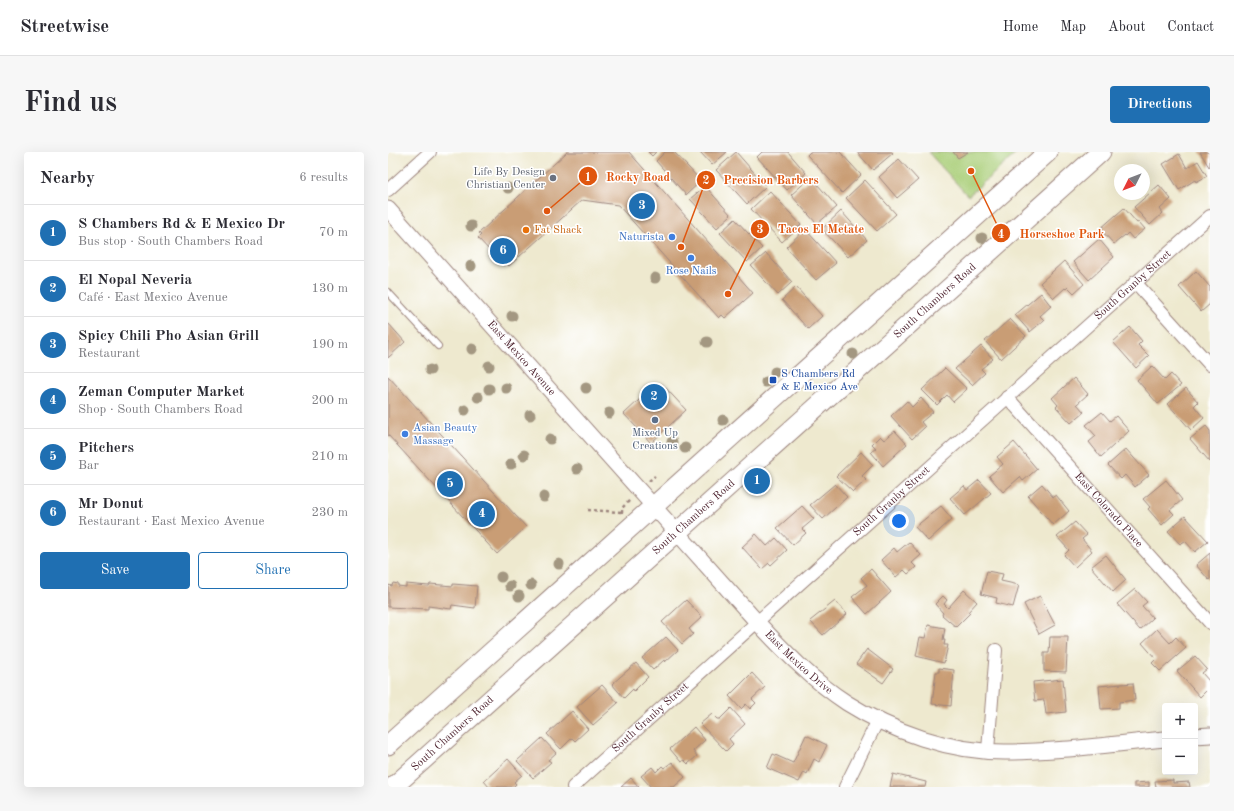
<!DOCTYPE html>
<meta charset="utf-8">
<style>
body{margin:0;font-family:"Old Standard TT",serif;background:#f7f7f7;color:#2b2b33}
.controls{position:absolute;right:12px;bottom:12px;display:grid;overflow:hidden;border-radius:4px;box-shadow:0 4px 16px #0002}
.controls button{width:36px;height:36px;display:grid;place-items:center;padding:0;border:0;border-bottom:1px solid #e1e1e2;background:#fff;color:#2b2b33;font:20px sans-serif}
.compass{position:absolute;left:726px;top:12px;width:36px;height:36px;border-radius:50%;background:#fff;box-shadow:0 4px 16px #0002;rotate:228deg}
.you{position:absolute;left:511px;top:369px;width:14px;height:14px;margin:-10px;border:3px solid #fff;border-radius:50%;background:#1a73e8;box-shadow:0 0 0 6px #1a73e833}
.badge{display:grid;place-items:center;width:26px;height:26px;border-radius:50%;background:#1f6fb2;color:#fff;font-size:13px;font-weight:700}
.pin{position:absolute;translate:-50% -50%;border:2px solid #fff;box-shadow:0 1px 4px #0006}
.list{margin:0;padding:0;list-style:none}
h2{display:flex;justify-content:space-between;align-items:center;height:52px;margin:0;padding:0 16px;font-size:17px}
h2 small{font-size:13px;font-weight:400;color:#7c7c81}
.list li{display:grid;grid-template-columns:26px 1fr auto;gap:12px;align-items:center;box-sizing:border-box;height:56px;padding:0 16px;border-top:1px solid #e1e1e2}
.list b{display:block;font-size:15px;white-space:nowrap}
.list p{margin:0;font-size:13px;white-space:nowrap;color:#7c7c81}
.list em{font-size:13px;font-style:normal;color:#7c7c81}
.actions{display:flex;gap:8px;padding:12px 16px}
.actions a{flex:1;padding:9px 0;border:1px solid #1f6fb2;border-radius:4px;text-align:center;font-size:14px;color:#1f6fb2}
.actions .main{background:#1f6fb2;color:#fff}
.map{position:relative;flex:none;width:822px;height:635px;overflow:hidden;border-radius:4px}
header{display:flex;align-items:center;gap:24px;box-sizing:border-box;height:56px;padding:0 20px;background:#fff;border-bottom:1px solid #e1e1e2}
header strong{font-size:19px}
nav{display:flex;gap:22px;margin-inline-start:auto;font-size:14px}
.intro{display:flex;align-items:center;justify-content:space-between;box-sizing:border-box;height:96px;padding:0 24px}
h1{margin:0;font-size:28px}
.button{padding:10px 18px;border-radius:4px;background:#1f6fb2;color:#fff;font-size:14px;font-weight:700}
main{display:flex;gap:24px;padding:0 24px}
aside{flex:1;background:#fff;border-radius:4px;box-shadow:0 4px 16px #0002}
.map>svg:first-child{display:block}
</style>
<header>
<strong>Streetwise</strong>
<nav><a>Home</a><a>Map</a><a>About</a><a>Contact</a></nav>
</header>
<div class="intro"><h1>Find us</h1><a class="button">Directions</a></div>
<main>
<aside>
<h2>Nearby<small>6 results</small></h2>
<ul class="list">
<li><span class="badge">1</span><div><b>S Chambers Rd &amp; E Mexico Dr</b><p>Bus stop · South Chambers Road</p></div><em>70 m</em></li>
<li><span class="badge">2</span><div><b>El Nopal Neveria</b><p>Café · East Mexico Avenue</p></div><em>130 m</em></li>
<li><span class="badge">3</span><div><b>Spicy Chili Pho Asian Grill</b><p>Restaurant</p></div><em>190 m</em></li>
<li><span class="badge">4</span><div><b>Zeman Computer Market</b><p>Shop · South Chambers Road</p></div><em>200 m</em></li>
<li><span class="badge">5</span><div><b>Pitchers</b><p>Bar</p></div><em>210 m</em></li>
<li><span class="badge">6</span><div><b>Mr Donut</b><p>Restaurant · East Mexico Avenue</p></div><em>230 m</em></li>
</ul>
<div class="actions"><a class="main">Save</a><a>Share</a></div>
</aside>
<div class="map">
<svg width="822" height="635" viewBox="0 0 822 635">
<rect width="100%" height="100%" fill="#fff"/>
<filter id="ink" filterUnits="userSpaceOnUse"><feTurbulence type="fractalNoise" baseFrequency=".025" numOctaves="2"/><feDisplacementMap in="SourceGraphic" scale="8" xChannelSelector="R" yChannelSelector="G"/><feConvolveMatrix kernelMatrix="1 2 1 2 8 2 1 2 1" color-interpolation-filters="sRGB"/></filter>
<filter id="wash" filterUnits="userSpaceOnUse"><feTurbulence type="fractalNoise" baseFrequency=".012" numOctaves="4" result="noise"/><feDisplacementMap in="SourceGraphic" scale="16" xChannelSelector="R" yChannelSelector="G"/><feGaussianBlur stdDeviation="0.9" result="paint"/><feColorMatrix in="noise" values="0 0 0 0 0 0 0 0 0 0 0 0 0 0 0 0 0 1.4 0 .05"/><feComposite in="paint" operator="in"/></filter>
<g filter="url(#wash)">
<rect width="100%" height="100%" fill="#eee9cf"/>
<!-- green -->
<path fill="#a9ce77" stroke="#7a7651" d="M540 0H630L580 44Z"/>
<g id="blocks">
<!-- building -->
<path fill="#c99d75" d="M179 0H241L365 141 337 166 334 163 331 166 230 53 194 48 121 114 119 112 116 114 90 86 93 83 91 81Z
M260 0H268L264 4Z
M277 0H286L313 29 298 43 268 9Z
M312 0H339L324 13Z
M348 0 378 34 359 52 328 18Z
M374 0H400L418 21 399 38 369 5Z
M422 0H452L473 23 454 41 419 3Z
M469 0H504L505 1 485 18Z
M565 0H580L570 6Z
M812 0H822V14L821 15Z
M791 2 799 16 810 9 819 24 808 30 807 28 791 38 775 12Z
M511 7 530 28 509 46 491 25Z
M423 25 449 55 429 72 403 43Z
M477 28 508 62 489 79 458 46Z
M771 33 783 47 772 57 775 61 762 73 746 55Z
M317 34 343 63 329 76 302 47Z
M382 39 413 73 394 90 363 57Z
M736 56 749 71 751 70 757 77 745 87 740 81 737 84V83L726 92 712 77Z
M453 59 479 88 460 105 434 77Z
M347 67 374 96 359 110 332 81Z
M417 77 448 111 428 128 398 95Z
M711 87 726 105 701 128 685 110Z
M378 101 404 130 390 143 363 114Z
M676 109 696 132 686 141 680 135 678 137 677 136 666 146 652 131Z
M808 119 822 135V152L813 160 791 135Z
M408 135 434 164 420 177 394 148Z
M653 141 663 154 652 164 656 168 642 180 627 163Z
M622 167 638 184 613 207 597 189Z
M0 171 17 190 0 206Z
M742 175 754 189 750 193 761 204 748 216 725 190Z
M593 194 605 207 593 217 597 221 584 233 567 217Z
M764 214 777 228 783 222 793 233 770 252 749 228Z
M557 216 579 237 565 250 559 243 549 253 534 238Z
M0 224 138 375 109 402 0 283Z
M686 226 700 242 689 252 696 260 683 271 668 255 670 253 664 246Z
M274 232 298 258 263 291 236 262 266 234 268 237Z
M798 236 810 250 806 254 816 266 803 278 780 252Z
M533 246 545 260 533 270 537 275 524 287 503 264 519 249 524 255Z
M714 260 722 269 728 264 741 279 713 305 701 290 708 284 698 273Z
M818 274 822 279V310L802 287Z
M507 279 519 292 495 314 483 300 488 296 484 292 492 284 496 288Z
M626 290 649 317 635 329 632 325 615 340 601 324 615 312 609 305Z
M738 297 761 323 747 335 737 323 733 327 720 313Z
M473 300 485 313 474 324 478 328 465 340 448 324Z
M591 328 603 341 577 363 562 346 576 334 579 338Z
M778 328 794 348 782 358 786 362 774 373 760 357 762 355 755 347Z
M447 332 459 345 435 367 422 353Z
M654 332 665 345 668 343 681 359 665 373 640 344Z
M414 354 426 367 414 377 418 381 405 393 389 376Z
M553 354 564 367 540 389 527 375Z
M797 364 820 389 807 400 797 389 792 392 780 379Z
M687 370 699 383 694 387 704 399 687 415 676 403 681 398 669 385Z
M368 382 379 394 388 386 399 398 383 413 381 411 374 417 354 395Z
M521 390 533 403 524 411 528 415 520 422 516 418 508 425 493 408 506 396 509 400Z
M822 401V427L821 428 808 413Z
M718 403 738 428 725 440 703 415Z
M483 417 503 440 479 462 464 445 479 433 473 426Z
M599 419 615 422 613 429 631 433 625 455 608 451 609 446 593 442Z
M5 431 10 432V434L18 435V432L41 434 42 432 65 434V432L89 434 87 456 64 453 63 457 40 454V457L0 455V433L4 434Z
M747 437 759 450 754 454 765 466 752 478 729 452Z
M576 438 589 450 580 460 582 461 568 475 554 463 555 461 547 452 555 444 559 448 556 452 560 456Z
M652 444 667 473 651 482 636 452Z
M298 448 314 465 301 477 305 482 294 492 274 470Z
M447 449 459 462 435 483 422 469Z
M540 473 557 476 555 488H557L556 493H560L556 511 528 504 532 485 537 486Z
M769 477 782 491 788 485 798 496 772 519 764 511 768 507 754 491Z
M278 485 290 498 277 510 276 508 265 518 254 506Z
M662 485H680L678 520 656 519V501H661Z
M479 497 505 517 495 531 468 512Z
M807 504 819 517 814 521 822 530V535L812 545 789 519Z
M248 511 260 525 246 539 245 537 236 546 224 532Z
M551 516 566 518 563 554 544 552 548 520H551Z
M364 521 377 535 364 547 368 551 362 557 358 552 353 557 341 544Z
M675 527 678 560 658 562 656 548 647 549 645 530Z
M745 531 747 548 731 550V556L713 557 711 534Z
M214 533 230 551 205 573 189 555Z
M343 556 357 572 341 587 345 592 338 599 312 572 324 562 329 567H332Z
M184 559 200 577 187 589 184 586 173 597 159 582Z
M306 575 317 588 305 599 309 604 300 612 296 608 293 610 282 597Z
M418 583 439 593 431 610 426 607 419 622 416 620 411 630 379 616 385 602 405 611Z
M154 586 168 601 160 608 163 610 145 626 129 609Z
M120 607 134 623 126 630 128 632 125 635H101L96 629Z
M284 610 297 625 286 635H263L253 624 264 615 268 620 274 614 276 616Z
M505 622 538 630 537 635H502Z
M243 626 251 635H233Z
M785 628V631L801 630 802 635H768L767 629Z
M761 630V635H746V631Z"/>
</g>
</g>
<g filter="url(#ink)">
<use href="#blocks" fill-opacity="0" stroke="#9c847d" stroke-width="1"/>
<g fill="none" stroke-linecap="round" stroke-linejoin="round">
<!-- service casing -->
<g stroke="#9c847d" stroke-width="8">
<path id="service" d="M0 140 50 194"/>
</g>
<!-- minor casing -->
<g stroke="#9c847d" stroke-width="14">
<g id="minor">
<path d="M0 38 42 0"/>
<path d="M747 130 822 213"/>
<path id="s1" d="M619 245 822 471"/>
<path d="M600 598 608 498"/>
<path id="s2" d="M185 635 822 64"/>
<path d="M457 635 490 568"/>
</g>
</g>
<!-- tertiary casing -->
<g stroke="#9c847d" stroke-width="17">
<g id="tertiary">
<path id="s3" d="M0 57 369 470C396 499 425 529 459 551 505 580 562 600 617 600 670 600 724 592 777 587"/>
<path d="M807 584 822 583"/>
</g>
</g>
<!-- primary casing -->
<g stroke="#9c847d" stroke-width="21">
<g id="primary">
<path d="M0 593 660 0"/>
<path id="s4" d="M5 635 713 0"/>
</g>
</g>
<!-- path -->
<path stroke="#9c847d" stroke-width="2.5" stroke-dasharray="3 3" stroke-linecap="butt" d="M261 329 267 324
M200 358 233 360
M234 361V356L242 348"/>
<!-- service -->
<use href="#service" stroke="#fff" stroke-width="6"/>
<!-- minor -->
<use href="#minor" stroke="#fff" stroke-width="12"/>
<!-- tertiary -->
<use href="#tertiary" stroke="#fff" stroke-width="15"/>
<!-- primary -->
<use href="#primary" stroke="#fff" stroke-width="19"/>
</g>
<!-- trees -->
<g fill="#a39781">
<circle cx="120" cy="36" r="5.5"/>
<circle cx="83" cy="74" r="5.5"/>
<circle cx="594" cy="86" r="5.5"/>
<circle cx="83" cy="114" r="5.5"/>
<circle cx="267" cy="126" r="5.5"/>
<circle cx="124" cy="164" r="5.5"/>
<circle cx="319" cy="190" r="5.5"/>
<circle cx="84" cy="197" r="5.5"/>
<circle cx="465" cy="202" r="5.5"/>
<circle cx="101" cy="214" r="5.5"/>
<circle cx="42" cy="218" r="5.5"/>
<circle cx="387" cy="220" r="5.5"/>
<circle cx="378" cy="230" r="5.5"/>
<circle cx="118" cy="236" r="5.5"/>
<circle cx="198" cy="236" r="5.5"/>
<circle cx="101" cy="237" r="5.5"/>
<circle cx="90" cy="245" r="5.5"/>
<circle cx="77" cy="258" r="5.5"/>
<circle cx="221" cy="261" r="5.5"/>
<circle cx="142" cy="263" r="5.5"/>
<circle cx="335" cy="268" r="5.5"/>
<circle cx="162" cy="287" r="5.5"/>
<circle cx="284" cy="290" r="5.5"/>
<circle cx="297" cy="296" r="5.5"/>
<circle cx="136" cy="303" r="5.5"/>
<circle cx="123" cy="312" r="5.5"/>
<circle cx="189" cy="317" r="5.5"/>
<circle cx="156" cy="345" r="5.5"/>
<circle cx="171" cy="412" r="5.5"/>
<circle cx="113" cy="425" r="5.5"/>
<circle cx="143" cy="433" r="5.5"/>
<circle cx="122" cy="434" r="5.5"/>
<circle cx="131" cy="444" r="5.5"/>
</g>
</g>
<!-- markers -->
<circle fill="#6b7280" stroke="#fff" stroke-width="1.5" cx="165" cy="26" r="4"/>
<circle fill="#e8710a" stroke="#fff" stroke-width="1.5" cx="138" cy="78" r="4"/>
<g fill="#3f7fe0" stroke="#fff" stroke-width="1.5">
<circle cx="284" cy="85" r="4"/>
<circle cx="303" cy="106" r="4"/>
<circle cx="17" cy="282" r="4"/>
</g>
<rect fill="#1a4fb4" stroke="#fff" stroke-width="1.5" x="381" y="224" width="8" height="8" rx="2"/>
<circle fill="#5c6f8a" stroke="#fff" stroke-width="1.5" cx="267" cy="268" r="4"/>
<g text-anchor="middle" dominant-baseline="central" stroke-width="3" stroke-linejoin="round" paint-order="stroke">
<!-- worship labels -->
<g font-size="11" fill="#5b616d" stroke="#fff" text-anchor="end">
<text x="157" y="20">Life By Design<tspan x="157" dy="13">Christian Center</tspan></text>
</g>
<!-- food labels -->
<g font-size="11" fill="#c56008" stroke="#fff" text-anchor="start">
<text x="146" y="78">Fat Shack</text>
</g>
<!-- shop labels -->
<g font-size="11" fill="#366cbe" stroke="#fff" text-anchor="end">
<text x="276" y="85">Naturista</text>
<text x="303" y="119" text-anchor="middle">Rose Nails</text>
<text x="25" y="276" text-anchor="start">Asian Beauty<tspan x="25" dy="13">Massage</tspan></text>
</g>
<!-- street labels -->
<g font-size="11" fill="#4a1f2b" stroke="#fff">
<text stroke="none"><textPath href="#s2" startOffset="752">South Granby Street</textPath></text>
<text stroke="none"><textPath href="#s4" startOffset="728">South Chambers Road</textPath></text>
<text stroke="none"><textPath href="#s3" startOffset="200">East Mexico Avenue</textPath></text>
<text stroke="none"><textPath href="#s2" startOffset="428">South Granby Street</textPath></text>
<text stroke="none"><textPath href="#s1" startOffset="152">East Colorado Place</textPath></text>
<text stroke="none"><textPath href="#s4" startOffset="404">South Chambers Road</textPath></text>
<text stroke="none"><textPath href="#s3" startOffset="612">East Mexico Drive</textPath></text>
<text stroke="none"><textPath href="#s2" startOffset="104">South Granby Street</textPath></text>
<text stroke="none"><textPath href="#s4" startOffset="80">South Chambers Road</textPath></text>
</g>
<!-- transit labels -->
<g font-size="11" fill="#164399" stroke="#fff" text-anchor="start">
<text x="393" y="222">S Chambers Rd<tspan x="393" dy="13">&amp; E Mexico Ave</tspan></text>
</g>
<!-- service labels -->
<g font-size="11" fill="#4e5e75" stroke="#fff">
<text x="267" y="281">Mixed Up<tspan x="267" dy="13">Creations</tspan></text>
</g>
</g>
<!-- callouts -->
<path fill="none" stroke="#e0560e" stroke-width="1.5" d="M159 59L200 24M293 95L318 28M340 142L372 77M583 19L613 81"/>
<g fill="#e0560e" stroke="#fff" stroke-width="1.5">
<circle cx="159" cy="59" r="4"/>
<circle cx="293" cy="95" r="4"/>
<circle cx="340" cy="142" r="4"/>
<circle cx="583" cy="19" r="4"/>
<circle cx="200" cy="24" r="10"/>
<circle cx="318" cy="28" r="10"/>
<circle cx="372" cy="77" r="10"/>
<circle cx="613" cy="81" r="10"/>
</g>
<g font-size="12" text-anchor="middle" font-weight="bold" fill="#fff">
<text x="200" y="29">1</text>
<text x="318" y="32">2</text>
<text x="372" y="81">3</text>
<text x="613" y="86">4</text>
</g>
<g font-size="12" text-anchor="middle" font-weight="bold" fill="#e0560e" stroke="#fff" stroke-width="3" stroke-linejoin="round" paint-order="stroke">
<text x="250" y="29">Rocky Road</text>
<text x="383" y="32">Precision Barbers</text>
<text x="433" y="81">Tacos El Metate</text>
<text x="674" y="86">Horseshoe Park</text>
</g>
</svg>
<div class="controls">
<button>+</button>
<button>−</button>
</div>
<svg class="compass" viewBox="-18 -18 36 36"><path d="M0-13l5 13h-10z" fill="#e53935"/><path d="M0 13l5-13h-10z" fill="#7c7c81"/></svg>
<div class="you"></div>
<div class="pin badge" style="left:369px;top:329px">1</div>
<div class="pin badge" style="left:266px;top:245px">2</div>
<div class="pin badge" style="left:254px;top:54px">3</div>
<div class="pin badge" style="left:94px;top:362px">4</div>
<div class="pin badge" style="left:62px;top:332px">5</div>
<div class="pin badge" style="left:115px;top:99px">6</div>
</div>
</main>
